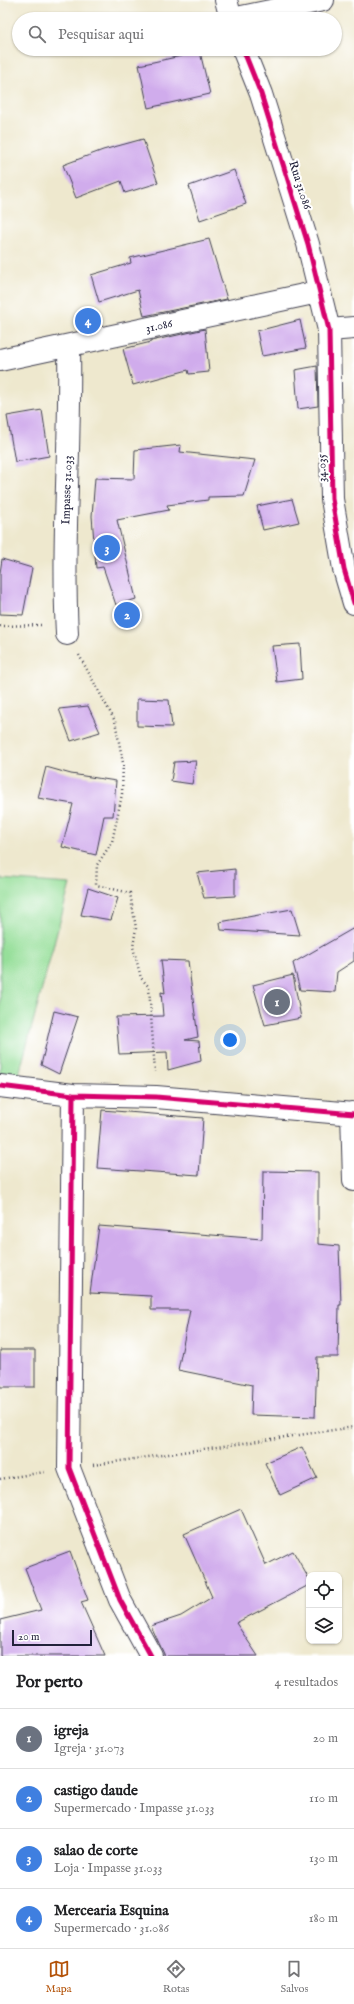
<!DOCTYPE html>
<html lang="pt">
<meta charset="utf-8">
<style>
body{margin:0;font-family:"IM FELL English",serif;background:#f6f6f6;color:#202124}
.controls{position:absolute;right:12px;bottom:12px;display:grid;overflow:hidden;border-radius:8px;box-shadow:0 1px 3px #0004}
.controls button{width:36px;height:36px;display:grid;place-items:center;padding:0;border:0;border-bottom:1px solid #e0e0e0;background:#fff;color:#202124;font:20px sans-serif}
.scale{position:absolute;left:12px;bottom:10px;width:80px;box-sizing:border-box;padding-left:4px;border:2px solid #22223b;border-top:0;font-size:11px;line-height:14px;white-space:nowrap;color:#22223b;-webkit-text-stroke:3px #fff;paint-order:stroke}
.you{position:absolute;left:230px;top:1040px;width:14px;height:14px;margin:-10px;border:3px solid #fff;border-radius:50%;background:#1a73e8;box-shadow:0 0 0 6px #1a73e833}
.badge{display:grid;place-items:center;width:26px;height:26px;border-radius:50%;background:#b45309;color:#fff;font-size:13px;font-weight:700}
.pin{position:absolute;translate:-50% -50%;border:2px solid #fff;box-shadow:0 1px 4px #0006}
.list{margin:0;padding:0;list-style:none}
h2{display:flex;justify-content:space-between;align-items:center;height:52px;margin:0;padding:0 16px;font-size:17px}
h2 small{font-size:13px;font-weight:400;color:#757577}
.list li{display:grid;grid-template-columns:26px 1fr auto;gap:12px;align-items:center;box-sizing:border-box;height:60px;padding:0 16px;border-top:1px solid #e0e0e0}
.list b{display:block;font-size:15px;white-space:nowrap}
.list p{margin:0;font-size:13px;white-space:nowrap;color:#757577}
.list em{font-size:13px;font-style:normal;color:#757577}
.icon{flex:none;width:22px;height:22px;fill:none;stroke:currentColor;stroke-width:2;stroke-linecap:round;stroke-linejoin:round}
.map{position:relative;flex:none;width:354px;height:1656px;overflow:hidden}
.search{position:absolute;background:#fff;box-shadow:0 1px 3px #0004;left:12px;right:12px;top:12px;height:44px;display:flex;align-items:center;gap:10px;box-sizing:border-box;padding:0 14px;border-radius:22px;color:#757577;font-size:15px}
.sheet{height:292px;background:#fff}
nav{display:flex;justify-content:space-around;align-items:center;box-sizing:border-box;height:56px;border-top:1px solid #e0e0e0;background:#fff;font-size:11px;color:#757577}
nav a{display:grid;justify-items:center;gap:2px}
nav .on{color:#b45309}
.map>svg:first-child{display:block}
</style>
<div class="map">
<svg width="354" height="1656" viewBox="0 0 354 1656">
<rect width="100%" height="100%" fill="#fff"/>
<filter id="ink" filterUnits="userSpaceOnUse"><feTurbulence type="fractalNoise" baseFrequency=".025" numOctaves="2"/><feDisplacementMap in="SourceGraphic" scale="8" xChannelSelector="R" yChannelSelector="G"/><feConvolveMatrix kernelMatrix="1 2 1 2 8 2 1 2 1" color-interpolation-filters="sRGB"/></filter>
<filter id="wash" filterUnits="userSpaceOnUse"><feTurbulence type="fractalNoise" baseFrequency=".012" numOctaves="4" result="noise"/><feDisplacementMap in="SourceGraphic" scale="16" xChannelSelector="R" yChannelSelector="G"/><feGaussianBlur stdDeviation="0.9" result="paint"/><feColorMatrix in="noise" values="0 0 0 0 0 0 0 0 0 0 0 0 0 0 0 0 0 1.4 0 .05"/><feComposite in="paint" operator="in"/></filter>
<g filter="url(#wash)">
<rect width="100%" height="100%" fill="#eee8ce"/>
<!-- green -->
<path fill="#96df9a" stroke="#5c806a" d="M0 879 70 884 18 1078 0 1076Z"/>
<g id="blocks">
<!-- building -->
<path fill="#d0acec" d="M200 52 210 94 148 108 139 65Z
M143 139 158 183 125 193 121 181 76 198 63 165 103 150Z
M234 170 246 204 200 220 189 186Z
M209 239 227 299 144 316 138 290 99 302 91 275 131 263 130 258Z
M300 320 306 348 262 356 257 331Z
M205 329 209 372 189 374 188 370 133 385 123 349 151 342V341Z
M317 366 318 406 298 409 295 370Z
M42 410 49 456 15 462 7 416Z
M181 445 180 452 255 460 244 496 208 497V500L167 505 169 510 117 520 136 599 116 605 103 567 96 568 92 516 95 478 134 479 135 450Z
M292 499 299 522 263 530 257 506Z
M2 559 32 568 23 615 0 614V573Z
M300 644 302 679 277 682 272 646Z
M137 699 169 700 172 727 137 726Z
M88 706 100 732 71 741 59 709Z
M196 761 192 784 171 781 174 762Z
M46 767 71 774 116 781 113 816H104L96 855 62 847 73 804 38 798Z
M235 869V896L204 898 197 873Z
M88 888 118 898 111 920 81 915Z
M292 909 300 935 221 930 220 922Z
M354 928V961L337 972 335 992 300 990 293 963Z
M161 960 188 961 198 1037 185 1040 199 1041 201 1061 168 1070 167 1052 119 1054 116 1017 163 1016 161 992 165 993Z
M293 975 301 1018 265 1025 253 985Z
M54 1011 78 1017 59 1074 41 1065Z
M102 1110 203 1118 199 1175 97 1168Z
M263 1171 318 1172V1244L339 1246 341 1305H339L338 1357H317L315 1417 251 1415 252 1385 178 1370 190 1310H151V1296L90 1293 99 1226 262 1239Z
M0 1350H35V1387H0Z
M302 1447 317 1478 280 1495 265 1463Z
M241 1509 266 1565 293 1551 309 1579V1585L236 1623 258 1656H165L151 1626 181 1616 212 1597 184 1534Z
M70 1551 88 1600 81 1602 105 1656H0V1620L41 1610 25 1568Z"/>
</g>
</g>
<g filter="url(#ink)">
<use href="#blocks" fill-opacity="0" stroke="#414051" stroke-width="1"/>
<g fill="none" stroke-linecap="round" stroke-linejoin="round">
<!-- minor casing -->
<g stroke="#414051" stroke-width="24">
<path id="minor" d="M226 0 231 19
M232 19 323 0
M243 49 261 94 308 244 329 330 332 499 344 569 354 603
M329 330 354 328
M0 360 318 292
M67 634C62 538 71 442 69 346
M0 1086 73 1095 156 1097 354 1114
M73 1095 69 1468 120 1600 151 1656
M352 1113 354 1180"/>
</g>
<!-- path -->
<path stroke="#414051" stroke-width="2.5" stroke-dasharray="1 3" stroke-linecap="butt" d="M0 626 41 625
M79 655 115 721 123 763 122 794 112 842 97 865 96 885 130 893 136 928 133 947 141 978 149 987 155 1072
M93 1465 354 1427
M0 1479 45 1472"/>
<!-- minor -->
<use href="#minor" stroke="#fff" stroke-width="22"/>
<!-- cycleway casing -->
<g stroke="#fff" stroke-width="8">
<path id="cycleway" d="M243 49 261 94 308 244 329 330 332 499 344 569 354 603
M0 1086 73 1095 156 1097 354 1114
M73 1095 69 1468 120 1600 151 1656"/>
</g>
<!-- cycleway -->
<use href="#cycleway" stroke="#d6006c" stroke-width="5"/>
</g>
</g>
<g text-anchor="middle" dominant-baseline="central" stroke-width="4" stroke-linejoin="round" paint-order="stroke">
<!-- street labels -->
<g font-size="12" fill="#22223b" stroke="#fff">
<text transform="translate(300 185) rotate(72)">Rua 31.086</text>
<text transform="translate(159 326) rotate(-12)">31.086</text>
<text transform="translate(322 468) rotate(-91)">34.035</text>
<text transform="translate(67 490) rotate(-88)">Impasse 31.033</text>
</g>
</g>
</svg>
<div class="controls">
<button><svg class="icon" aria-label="locate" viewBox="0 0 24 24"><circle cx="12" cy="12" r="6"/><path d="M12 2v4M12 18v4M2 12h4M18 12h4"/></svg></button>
<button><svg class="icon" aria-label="layers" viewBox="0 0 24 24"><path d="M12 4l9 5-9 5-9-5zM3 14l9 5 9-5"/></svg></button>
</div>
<div class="scale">20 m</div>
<div class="you"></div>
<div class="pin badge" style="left:277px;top:1002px;background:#6b7280">1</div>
<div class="pin badge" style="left:127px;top:615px;background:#3f7fe0">2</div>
<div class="pin badge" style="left:107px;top:548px;background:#3f7fe0">3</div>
<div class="pin badge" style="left:88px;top:321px;background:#3f7fe0">4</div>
<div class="search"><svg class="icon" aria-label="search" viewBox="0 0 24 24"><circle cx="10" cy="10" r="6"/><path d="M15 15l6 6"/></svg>Pesquisar aqui</div>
</div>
<section class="sheet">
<h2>Por perto<small>4 resultados</small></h2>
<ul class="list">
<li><span class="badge" style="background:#6b7280">1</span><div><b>igreja</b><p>Igreja · 31.073</p></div><em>20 m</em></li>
<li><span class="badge" style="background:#3f7fe0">2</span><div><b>castigo daude</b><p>Supermercado · Impasse 31.033</p></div><em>110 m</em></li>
<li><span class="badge" style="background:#3f7fe0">3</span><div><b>salao de corte</b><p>Loja · Impasse 31.033</p></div><em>130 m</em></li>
<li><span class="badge" style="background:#3f7fe0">4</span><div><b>Mercearia Esquina</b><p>Supermercado · 31.086</p></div><em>180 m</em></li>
</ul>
</section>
<nav>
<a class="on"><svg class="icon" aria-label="map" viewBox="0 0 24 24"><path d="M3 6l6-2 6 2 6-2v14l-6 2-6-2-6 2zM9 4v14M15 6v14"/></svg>Mapa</a>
<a><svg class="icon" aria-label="directions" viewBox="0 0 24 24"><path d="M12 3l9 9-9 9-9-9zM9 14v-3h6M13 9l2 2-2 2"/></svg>Rotas</a>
<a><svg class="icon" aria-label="saved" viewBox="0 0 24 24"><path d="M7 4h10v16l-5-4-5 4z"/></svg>Salvos</a>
</nav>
